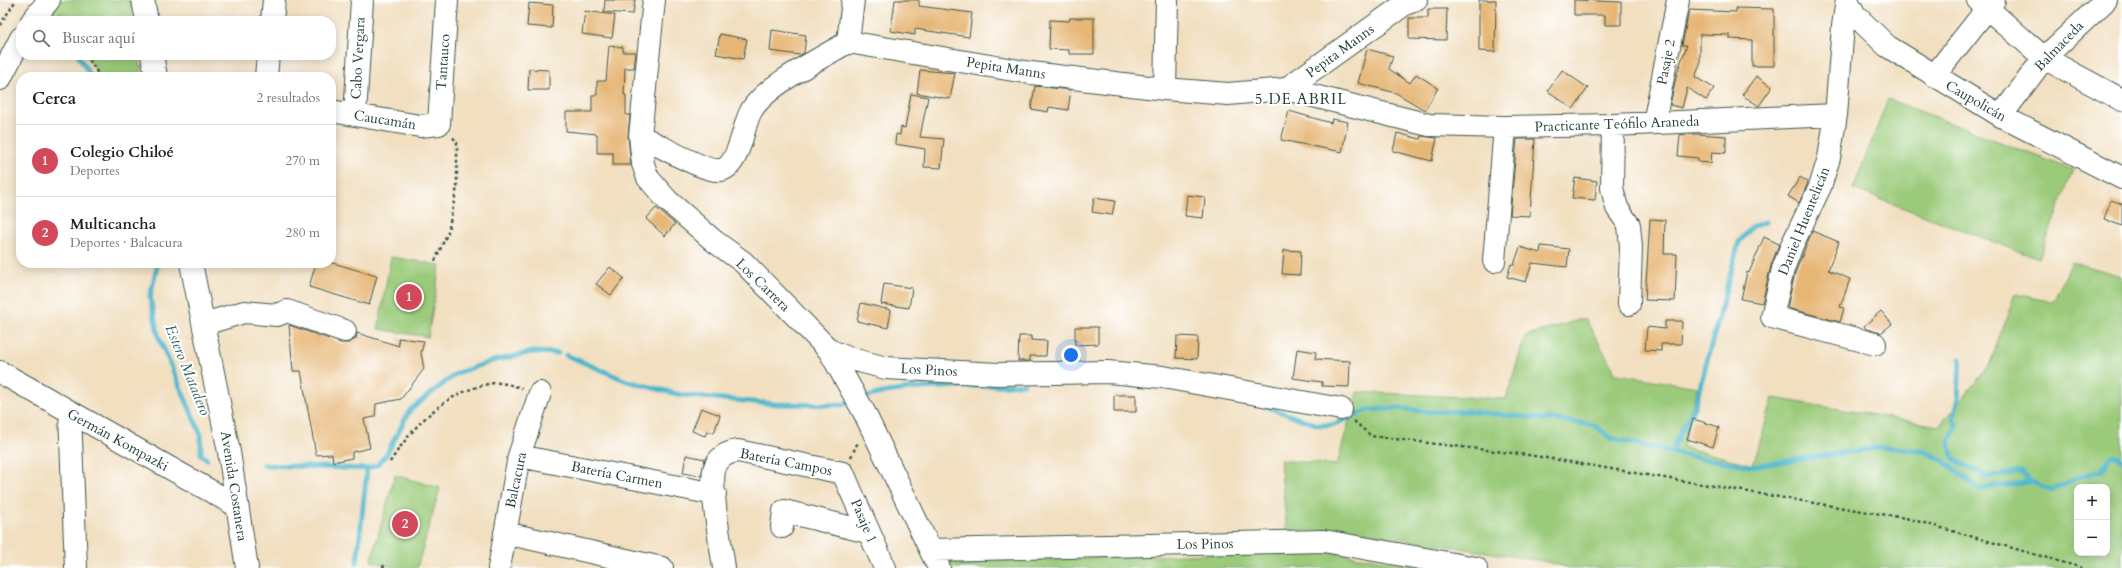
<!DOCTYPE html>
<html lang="es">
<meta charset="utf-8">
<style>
body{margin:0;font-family:Cardo,serif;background:#f6f6f6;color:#202124}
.controls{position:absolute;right:12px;bottom:12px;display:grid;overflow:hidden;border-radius:8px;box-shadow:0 2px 10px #0003}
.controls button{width:36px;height:36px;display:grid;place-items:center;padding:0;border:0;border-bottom:1px solid #e0e0e0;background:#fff;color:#202124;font:20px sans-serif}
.you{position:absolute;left:1071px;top:355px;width:14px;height:14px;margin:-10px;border:3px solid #fff;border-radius:50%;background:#1a73e8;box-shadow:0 0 0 6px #1a73e833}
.badge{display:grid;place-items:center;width:26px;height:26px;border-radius:50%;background:#d1495b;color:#fff;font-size:13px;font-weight:700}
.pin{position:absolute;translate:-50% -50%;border:2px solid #fff;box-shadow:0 1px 4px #0006}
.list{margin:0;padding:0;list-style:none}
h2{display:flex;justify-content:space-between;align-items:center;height:52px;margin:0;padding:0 16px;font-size:17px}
h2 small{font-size:13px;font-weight:400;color:#757577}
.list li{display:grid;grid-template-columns:26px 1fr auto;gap:12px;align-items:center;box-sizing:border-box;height:72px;padding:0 16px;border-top:1px solid #e0e0e0}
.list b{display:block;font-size:15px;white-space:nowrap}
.list p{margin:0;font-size:13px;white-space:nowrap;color:#757577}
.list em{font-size:13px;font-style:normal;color:#757577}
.icon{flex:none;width:22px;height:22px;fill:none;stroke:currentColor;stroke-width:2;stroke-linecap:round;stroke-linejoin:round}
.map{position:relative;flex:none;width:2122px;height:568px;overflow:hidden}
.search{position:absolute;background:#fff;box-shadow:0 2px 10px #0003;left:16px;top:16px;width:320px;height:44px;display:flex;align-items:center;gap:10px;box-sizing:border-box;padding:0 14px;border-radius:16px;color:#757577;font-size:15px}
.panel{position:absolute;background:#fff;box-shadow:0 2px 10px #0003;left:16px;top:72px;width:320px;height:196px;border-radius:16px}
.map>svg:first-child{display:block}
</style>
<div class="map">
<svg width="2122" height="568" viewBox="0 0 2122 568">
<rect width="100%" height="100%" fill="#fff"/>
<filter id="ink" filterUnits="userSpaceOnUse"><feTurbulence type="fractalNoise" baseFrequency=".025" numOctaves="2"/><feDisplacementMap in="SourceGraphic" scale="8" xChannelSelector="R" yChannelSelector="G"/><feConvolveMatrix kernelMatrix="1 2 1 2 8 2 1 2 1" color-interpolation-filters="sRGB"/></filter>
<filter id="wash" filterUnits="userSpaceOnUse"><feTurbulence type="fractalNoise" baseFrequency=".012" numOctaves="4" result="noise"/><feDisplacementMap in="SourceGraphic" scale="16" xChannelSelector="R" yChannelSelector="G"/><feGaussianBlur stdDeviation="0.9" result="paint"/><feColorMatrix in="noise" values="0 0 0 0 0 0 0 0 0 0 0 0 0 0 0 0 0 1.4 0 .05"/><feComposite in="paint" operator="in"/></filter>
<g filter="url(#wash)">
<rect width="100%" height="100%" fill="#f1dfc0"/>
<!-- green -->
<path fill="#9bcb7a" stroke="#5d8457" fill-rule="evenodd" d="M61 0H130L133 21H60L47 18Z
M86 55H138L142 77H100Z
M1888 99 2073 170 2039 259 1853 189Z
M391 257 440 265 428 337 378 329Z
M2072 262 2122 276V568H1569L1543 561 1345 530 1287 531 1280 460 1337 465 1357 392 1506 399 1525 336 1585 318 1616 374 1697 387 1683 447 1753 465 1773 398 1939 426 1989 366 2015 294 2053 302ZM2077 487H2107V553H2077Z
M395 475 440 488 417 568H396L371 561Z
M1321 551 1430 568H946L943 562Z"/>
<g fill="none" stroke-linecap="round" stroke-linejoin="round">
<!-- stream -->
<path stroke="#4db6ca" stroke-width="5" d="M78 55 91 77
M158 263 150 296 152 307 159 338 201 435V455L207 459
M566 355 627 381 681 395 776 404 841 405 851 402
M1960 359 1958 397 1953 418 1957 426 1949 442 1953 459 1988 477 2022 472 2031 482
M863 398C908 383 975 388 1024 384
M1261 405 1318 425H1332L1368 410 1398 408 1430 412 1464 411 1558 420 1594 425 1611 438 1698 458 1752 466 1885 447C1897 448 1910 449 1922 451 1940 455 1965 477 1978 489L2031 482 2052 490 2081 476 2101 471 2113 455 2122 460
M1674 451 1673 447 1695 405 1739 242 1753 226 1766 222
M264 465 367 469 377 465 386 455 410 410 457 373 493 361 532 352 558 353
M357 563 367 469"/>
</g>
<g id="blocks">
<!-- building -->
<path fill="#e6b675" d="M605 0H635L633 14 604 12Z
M895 0H919V6L972 13 969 37 915 29V35L891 31Z
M1479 0H1496L1495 52 1479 51Z
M1574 0 1621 2V25H1605V15H1574Z
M529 3 553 5 552 28 527 26Z
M1736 8 1774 9V66H1752V40L1730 39V35L1700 34V65L1695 77 1714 88 1706 100 1687 88 1682 108 1670 105 1677 73 1687 45H1682L1689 10 1736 12Z
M1428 9H1447L1446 40 1409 39V18H1428Z
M585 11 615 15 612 38 582 34Z
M1070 18H1094V54H1069V50L1049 49 1050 20 1069 21Z
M772 30 806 35 804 53 800 55 770 51Z
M720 34 747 39 743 59 716 54Z
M609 46 623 47V52H636L634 68H625L624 95H626V115H630L628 137 631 165H613V153H597V134L566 131V112H592V95H597V81H606Z
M1367 49 1393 56 1389 69 1410 83 1416 74 1438 88 1425 110 1396 93 1358 83Z
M529 69 549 70V90H528Z
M920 70 955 73 950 99 917 93Z
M1562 70 1588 88 1573 109 1548 91Z
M1756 76 1772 87 1759 106 1742 95Z
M1035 86 1071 90 1068 110 1049 107 1048 112 1031 109Z
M911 94 928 97 920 137 944 139 941 168 924 167 925 149 895 144 896 134 900 135 901 127 905 128Z
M1289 111 1331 123 1332 119 1348 122 1342 152 1281 140Z
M1397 133 1420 139 1421 136 1437 138 1432 161 1393 151Z
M1696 134 1726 136V153L1712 152 1711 163 1698 162V158L1678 156 1680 135Z
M1517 139H1535L1530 216 1510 215Z
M1800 177 1808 182 1799 203 1788 196Z
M1575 178 1597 181 1595 200 1572 198Z
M1187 195 1205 197 1203 218 1185 216Z
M1094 198 1115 201 1112 215 1092 212Z
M2111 200 2122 204V226L2104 219Z
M656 208 675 224 665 236 646 219Z
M1650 219 1665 220 1664 254H1677L1675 301 1645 300Z
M1812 231 1839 242 1828 270 1850 279 1840 307 1844 308 1840 322 1787 308 1795 273Z
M1764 237 1779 244 1771 266 1762 303 1741 299 1747 272 1749 273Z
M1541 246 1569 249 1567 267 1532 263 1526 282 1507 277 1511 264 1514 265 1520 247 1540 253Z
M1284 250 1301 251 1300 275 1282 274Z
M316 263H333L377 276 369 305 309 287Z
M610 267 624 278 611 295 596 284Z
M884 284 912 288 909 308 881 304Z
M861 303 891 310 888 328 857 321Z
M1881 311 1892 324 1881 333 1866 329 1864 326Z
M1665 321H1682L1681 344H1661V351L1645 350 1647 327 1665 329Z
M289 325 341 343H348L356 339 357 333 399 346 398 338 424 341 421 353 424 369 401 399 376 404 375 417 364 419 370 448 352 452V458L333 462 332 454 316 455 301 371H293Z
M1075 327H1098V344L1075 345Z
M1019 336H1031V340L1047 341 1046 356H1030V361H1018Z
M1177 336 1198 337 1197 359 1176 358Z
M1297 349 1316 352 1315 359 1350 361 1349 387 1322 386V382L1293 378Z
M1114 395H1136V412H1114Z
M701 408 720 415 714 433 707 431 705 436 692 431Z
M1693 419 1719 427 1713 447 1687 439Z
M686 455 705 459 701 476 683 473Z"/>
</g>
</g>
<g filter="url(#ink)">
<use href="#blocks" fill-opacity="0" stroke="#3e5549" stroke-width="1"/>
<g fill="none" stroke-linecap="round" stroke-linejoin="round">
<!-- minor casing -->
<g stroke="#3e5549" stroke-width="24">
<path id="minor" d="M143 0 147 21
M654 0 640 136 643 164 648 178 667 200 714 241 743 262 829 350 864 412 939 568
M1847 0 1855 15 1887 46 2001 116 2122 178
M1978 0 2044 58 2122 100
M32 21 49 0
M272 21 274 0
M848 42 1031 73 1165 89 1228 94 1286 89 1405 4 1416 0
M848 42 853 0
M152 55 156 77
M1934 76 1994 0
M266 77 268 55
M0 79 21 38
M1165 89 1167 0
M1286 89 1429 125 1505 127 1613 125 1836 115 1843 26 1847 0
M331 111 420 126 439 124 447 0
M355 115 362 0
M1836 115 1829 158 1820 187 1792 245 1783 269 1772 317 1875 344
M2001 116 2044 58 2106 0
M1654 123 1678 0
M1613 125 1612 188 1617 208 1629 225 1631 247 1629 304
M640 136C656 143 705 173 721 170 739 166 743 127 750 113 763 86 822 58 848 42
M1494 261 1505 127
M191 263 229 452 247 568
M204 324 244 312 277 315 287 311 345 331
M829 350 848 358 886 368 998 374 1108 372 1163 377 1341 409
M0 372 237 506
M70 413 76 568
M519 456 715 494
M782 527 784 511 868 532
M505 533 662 568
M932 550 1324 541 1476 568
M499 568 519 456 540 393
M724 568C721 545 710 491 714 470 717 458 727 452 738 451L843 473 885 568"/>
</g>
<!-- path -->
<path stroke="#3e5549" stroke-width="2.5" stroke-dasharray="3 3" stroke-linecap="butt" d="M58 17 64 21
M0 25 16 0
M86 55 100 77
M435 261 448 232 457 187V141L452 137
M1354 421 1371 436 1528 455 1910 519 2083 568
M851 457 858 442
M390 462C415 423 446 391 494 383 502 382 514 386 522 388
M383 568 384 565"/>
<!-- minor -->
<use href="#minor" stroke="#fff" stroke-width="22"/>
</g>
</g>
<g text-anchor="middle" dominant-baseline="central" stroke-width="4" stroke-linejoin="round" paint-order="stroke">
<!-- street labels -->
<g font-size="14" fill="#1f3d34" stroke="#fff">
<text transform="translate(2059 46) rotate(-46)">Balmaceda</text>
<text transform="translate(1340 51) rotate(-36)">Pepita Manns</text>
<text transform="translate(358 58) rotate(-87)">Cabo Vergara</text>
<text transform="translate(443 62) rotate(-86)">Tantauco</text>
<text transform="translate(1666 62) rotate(-79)">Pasaje 2</text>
<text transform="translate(1006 68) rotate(9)">Pepita Manns</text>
<text transform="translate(1976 101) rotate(30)">Caupolicán</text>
<text transform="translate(385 120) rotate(9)">Caucamán</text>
<text transform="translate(1617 124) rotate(-2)">Practicante Teófilo Araneda</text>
<text transform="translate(1804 221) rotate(-68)">Daniel Huentelicán</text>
<text transform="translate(763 285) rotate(44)">Los Carrera</text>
<text transform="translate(929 370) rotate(3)">Los Pinos</text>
<text transform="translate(118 440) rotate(29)">Germán Kompazki</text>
<text transform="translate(786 462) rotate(11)">Batería Campos</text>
<text transform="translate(617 475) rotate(11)">Batería Carmen</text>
<text transform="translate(516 480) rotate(-78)">Balcacura</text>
<text transform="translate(234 486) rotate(81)">Avenida Costanera</text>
<text transform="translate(864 521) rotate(67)">Pasaje 1</text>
<text transform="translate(1205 544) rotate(-1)">Los Pinos</text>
</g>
<!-- neighbourhood labels -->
<g font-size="15" letter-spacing="1" fill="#1f3d34" stroke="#fff">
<text x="1301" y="99">5 DE ABRIL</text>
</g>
<!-- water labels -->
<g font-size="15" font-style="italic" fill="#2d6161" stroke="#fff">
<text transform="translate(188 370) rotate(68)">Estero Matadero</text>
</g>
</g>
</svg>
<div class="controls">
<button>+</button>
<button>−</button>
</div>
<div class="you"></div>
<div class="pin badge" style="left:409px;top:297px">1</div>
<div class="pin badge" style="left:405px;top:524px">2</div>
<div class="search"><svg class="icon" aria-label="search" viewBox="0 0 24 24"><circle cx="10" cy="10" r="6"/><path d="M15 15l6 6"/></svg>Buscar aquí</div>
<section class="panel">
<h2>Cerca<small>2 resultados</small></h2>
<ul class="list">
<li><span class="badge">1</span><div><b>Colegio Chiloé</b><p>Deportes</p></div><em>270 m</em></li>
<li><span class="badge">2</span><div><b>Multicancha</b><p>Deportes · Balcacura</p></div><em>280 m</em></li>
</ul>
</section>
</div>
